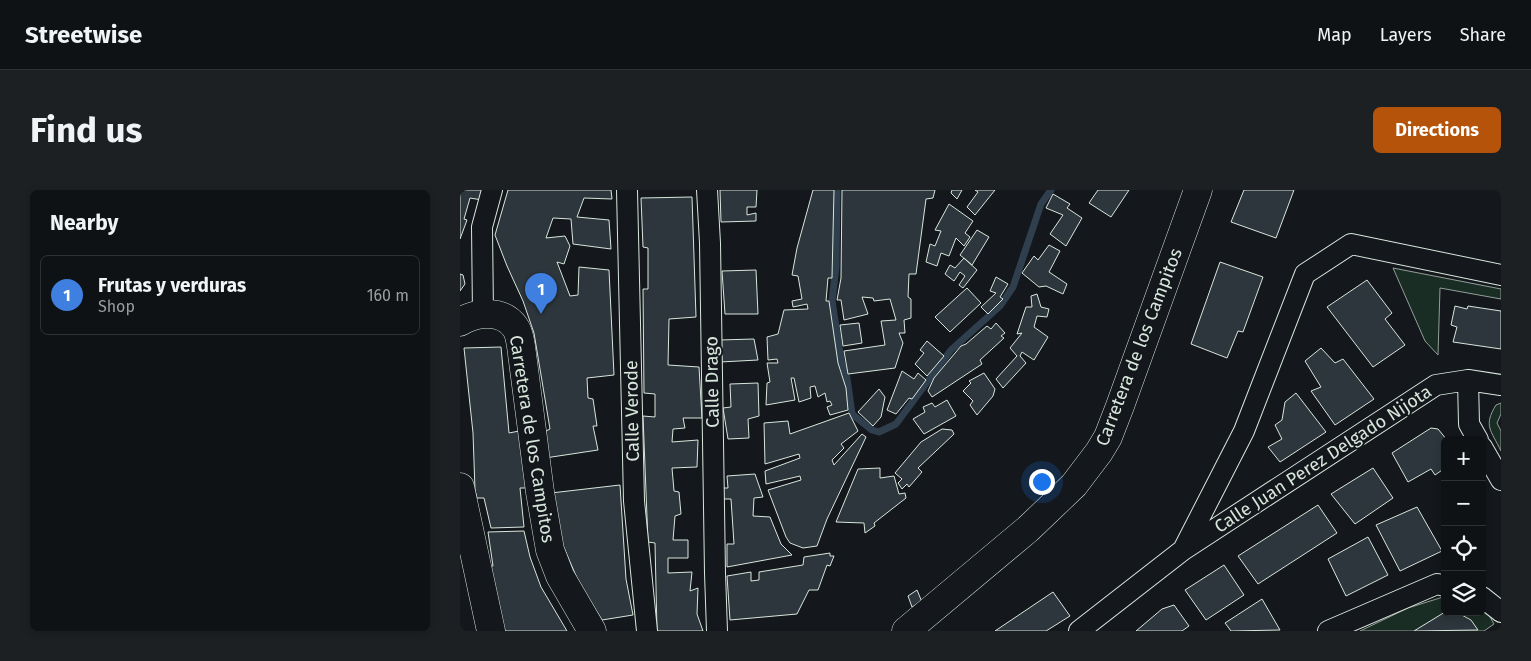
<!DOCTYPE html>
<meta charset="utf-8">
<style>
body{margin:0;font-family:"Fira Sans",sans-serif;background:#1d2022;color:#f1f3f6}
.controls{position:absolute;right:15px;bottom:15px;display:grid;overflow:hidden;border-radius:8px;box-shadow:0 2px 8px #0003}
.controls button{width:45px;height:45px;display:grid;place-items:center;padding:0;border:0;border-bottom:1px solid #2f3234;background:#0f1215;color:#f1f3f6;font:25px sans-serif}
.you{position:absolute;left:581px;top:291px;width:18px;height:18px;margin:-12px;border:4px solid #fff;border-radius:50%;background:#1a73e8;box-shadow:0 0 0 8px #1a73e833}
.badge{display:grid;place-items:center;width:32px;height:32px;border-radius:50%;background:#b45309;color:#fff;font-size:16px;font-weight:700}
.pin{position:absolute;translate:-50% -41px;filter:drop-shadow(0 1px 2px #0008)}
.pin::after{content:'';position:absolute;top:26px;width:18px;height:15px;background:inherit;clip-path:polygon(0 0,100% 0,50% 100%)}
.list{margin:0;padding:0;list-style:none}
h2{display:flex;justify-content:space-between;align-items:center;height:65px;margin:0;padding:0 20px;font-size:21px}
h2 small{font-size:16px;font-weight:400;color:#9b9ea0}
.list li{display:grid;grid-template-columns:32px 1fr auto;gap:15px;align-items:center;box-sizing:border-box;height:80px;margin:0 10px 10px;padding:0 10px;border:1px solid #2f3234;border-radius:8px}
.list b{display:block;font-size:19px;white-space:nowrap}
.list p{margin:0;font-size:16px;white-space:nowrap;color:#9b9ea0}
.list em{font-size:16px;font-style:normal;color:#9b9ea0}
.icon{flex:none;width:28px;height:28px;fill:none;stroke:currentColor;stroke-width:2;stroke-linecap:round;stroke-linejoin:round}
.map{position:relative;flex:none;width:1041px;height:441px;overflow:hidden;border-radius:8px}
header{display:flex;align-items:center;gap:30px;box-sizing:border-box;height:70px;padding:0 25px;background:#0f1215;border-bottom:1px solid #2f3234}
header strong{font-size:24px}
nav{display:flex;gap:28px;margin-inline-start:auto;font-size:18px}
.intro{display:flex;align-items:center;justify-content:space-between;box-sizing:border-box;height:120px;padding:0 30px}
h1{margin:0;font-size:35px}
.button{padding:12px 22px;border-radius:8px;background:#b45309;color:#fff;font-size:18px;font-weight:700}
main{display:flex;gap:30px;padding:0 30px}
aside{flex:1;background:#0f1215;border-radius:8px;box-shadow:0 2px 8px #0003}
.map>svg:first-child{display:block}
</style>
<header>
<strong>Streetwise</strong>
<nav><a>Map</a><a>Layers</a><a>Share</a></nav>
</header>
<div class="intro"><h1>Find us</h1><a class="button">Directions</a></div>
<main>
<aside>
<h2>Nearby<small></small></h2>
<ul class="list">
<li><span class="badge" style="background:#3f7fe0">1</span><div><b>Frutas y verduras</b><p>Shop</p></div><em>160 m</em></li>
</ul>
</aside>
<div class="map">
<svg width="1041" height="441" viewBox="0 0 1041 441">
<rect width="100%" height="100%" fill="#14181c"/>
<!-- green -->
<path fill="#1a2d24" stroke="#939e99" d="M933 78 1041 99V109L980 98 978 165 965 151Z
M1041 213V224L1037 233 1041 241V261C1031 240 1023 236 1036 215Z
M983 407H985V422H1022V415L1024 416 1034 434 1024 441H900L948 418Z"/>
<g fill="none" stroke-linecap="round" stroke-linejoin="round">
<!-- stream -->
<path stroke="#2f3f4d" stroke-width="7" d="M377 0 376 76 372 111 381 170 387 188 392 224 412 240 419 242 436 234 491 160 540 116 553 97 581 14 591 0"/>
</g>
<!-- building -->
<path fill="#2c363c" stroke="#d8e6dc" d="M0 0H23L22 10 10 8 4 29 7 30 0 49Z
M48 0H151L152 9 124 8 117 27 149 30 151 59 113 54 111 29 93 28 86 48 105 46 110 56 104 74 97 72 110 106 118 105 119 77 149 80 154 185 127 188 128 208 133 209 137 236H133L138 260 85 268 86 241 90 239 74 143 63 111 47 76 35 45Z
M260 0H297L296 17H287V25L296 23V31L261 32Z
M353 0H374L372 88H368L366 111H369L378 173 386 198 388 220 370 225 367 217 372 215 370 211 367 212 365 203 358 207 355 196 350 197 351 208 339 212 334 188H331L335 210 306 215 307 193 310 192 307 173H318L317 169 308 170 307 147 318 144 324 120 348 119 347 114 333 117 332 111 342 109 338 86 332 85 337 58Z
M382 0H475L473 8 466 9 456 84H449L448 107 451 109V128L444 130 445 143H439L443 153 435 178 388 184 384 161 425 155 421 131 436 130 430 109 414 111 413 108 402 107 408 124 384 130 381 110H377L381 88Z
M492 0H502L497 9 491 3Z
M515 0H535L515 25 507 17 518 2Z
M638 0H669L651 27 629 13Z
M784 0H834L816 48 771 32Z
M593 4 610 14 607 18 622 28 606 56 590 44 603 25 586 18Z
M232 7 236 127 209 129 208 175 239 177 242 228H223L225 238 213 239 212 252 238 250 237 277 212 278 214 301 219 302 221 324 215 326 213 350H228V368H208V383L232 382 230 401 238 398 237 424 243 441H197L195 353 188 352 183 226 195 227V204L184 203 183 99H188V58L183 57 181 8Z
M489 14 513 31 505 43 510 47 504 56 496 48 489 66 481 63 477 76 466 72 470 54 475 56 481 41 475 40Z
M517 40 529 47 512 75 500 65Z
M589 55 600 61 589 82 607 94 603 104 586 96 579 97 562 83 574 66 578 70Z
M504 68 517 80 503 98 499 95 505 86 500 82 494 91 485 84 490 75 495 78Z
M760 72 803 87 783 142 778 141 767 168 731 154Z
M296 80 298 124H265L262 81Z
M0 84 3 85 5 94 0 101Z
M536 87 548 94 540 107 543 109 528 124 521 117 536 103 530 101Z
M907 90 932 123 925 129 945 155 913 177 867 117Z
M507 98 521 113 490 142 475 127Z
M577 104 581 117 589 119 587 127 577 126 574 137 588 147 574 170 562 162 560 166 566 173 543 198 536 189 557 166 550 158 562 143 557 144 566 117H572L571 106Z
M995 116 1007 119 1008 116 1041 121V159L993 152 997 137 991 135Z
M399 133 402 153 383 156 380 135Z
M536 133 545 143 541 146 544 148 520 170 522 174 472 207 468 201 474 188 501 156 506 154 527 136 531 139Z
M294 149 298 170 260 172 259 150Z
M467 151 484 166 467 186 455 174 464 163 460 160Z
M41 157 49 243 59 241 66 298H60L64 337 31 338 24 308H17L15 300 13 243 4 158Z
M861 158 875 173 883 169 914 209 875 235 851 201 861 197 845 171Z
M442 181 454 189 458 183 466 190 452 209 449 208 436 224 427 220Z
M524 183 535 199 533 206 517 225 510 215 513 211 503 201 511 193 509 191Z
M298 193 299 226 288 229 289 248 268 249 263 218 271 217 270 194Z
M419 199 425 207 421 227 413 236 398 222Z
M836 203 866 242 820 272 808 257 822 249 815 235 822 230 825 212Z
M487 210 496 226 464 244 453 229 465 222 463 217 472 213 475 217Z
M389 223 398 241 381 254 384 258 372 270 374 275 402 244 406 247 367 329 357 356 343 358 330 353 326 347 308 300 341 290 340 286 306 294 305 281 340 268 339 264 305 274 304 233 328 231 330 244Z
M971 238 978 239 987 250H985V278L975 285 971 279 948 292 932 263Z
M482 239 492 240 494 244 458 278 462 282 449 297 447 294 442 299 438 293 442 289 435 283 461 252Z
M420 278V288L434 286 439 304 445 303 446 308 414 333 415 336 405 343 404 333 376 332 398 279Z
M913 278 933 308 895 334 871 304Z
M295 284 303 307 294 308 293 326 310 327 321 354 332 365 267 377V354H274L271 309H263V298H268L267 286Z
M160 295 166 389 173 425 142 430 120 395 98 344 91 303Z
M858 315 877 343 798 394 778 366Z
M957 317 982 361 940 381 916 335Z
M64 341 70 367 81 397 107 441H42L27 377 33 376 28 342Z
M908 347 928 385 886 406 868 369Z
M370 363V366H374L370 376 367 375 358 400H349L337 424 270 430 267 386 291 382V391L299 390V382L343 375 344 367Z
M764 375 784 405 746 430 725 400Z
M457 400 462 412 452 417 448 406Z
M593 402 610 426 586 441H535Z
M802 409 820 440 771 441 765 433Z
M714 415 729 436 722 441H676L702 419Z
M985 422 998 423 1011 430 1018 440 954 441Z"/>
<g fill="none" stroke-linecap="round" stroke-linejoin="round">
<!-- minor casing -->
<g stroke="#d8e6dc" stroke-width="22">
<path id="minor" d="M167 0 174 311 187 441
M247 0 250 53 255 383 257 441
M23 124 22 37 32 0
M1008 190 1009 234 1018 250
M1022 257 1041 290
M723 360 784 241 845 84 891 54 1041 85
M1022 407 1041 422
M619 441 723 360 976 195 1008 190 1041 195
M868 441 977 394 985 396"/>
</g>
<!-- secondary casing -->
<g stroke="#d8e6dc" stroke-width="29">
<path id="secondary" d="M0 132C16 122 42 119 55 137 59 142 60 150 61 156L80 302 90 360 100 386 132 441
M0 297 31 441
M446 441 568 339 614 295 639 262 648 247 660 216 738 0"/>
</g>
<!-- minor -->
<use href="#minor" stroke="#14181c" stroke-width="20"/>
<!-- secondary -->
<use href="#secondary" stroke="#14181c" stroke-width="28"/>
</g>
<g text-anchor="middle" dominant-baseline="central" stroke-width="4" stroke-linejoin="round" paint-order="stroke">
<!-- street labels -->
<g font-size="18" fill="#d8e6dc" stroke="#14181c">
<text transform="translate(679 157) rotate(-69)">Carretera de los Campitos</text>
<text transform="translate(252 192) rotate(-91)">Calle Drago</text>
<text transform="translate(172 221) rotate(-91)">Calle Verode</text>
<text transform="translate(72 249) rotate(81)">Carretera de los Campitos</text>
<text transform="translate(863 269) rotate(-33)">Calle Juan Perez Delgado Nijota</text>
</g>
</g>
</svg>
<div class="controls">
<button>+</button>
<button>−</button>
<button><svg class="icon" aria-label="locate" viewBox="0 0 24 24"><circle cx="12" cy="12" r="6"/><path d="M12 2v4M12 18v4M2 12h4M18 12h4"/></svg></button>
<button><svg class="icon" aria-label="layers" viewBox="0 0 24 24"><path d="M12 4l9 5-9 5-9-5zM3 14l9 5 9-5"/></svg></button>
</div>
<div class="you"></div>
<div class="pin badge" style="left:81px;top:124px;background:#3f7fe0">1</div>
</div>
</main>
